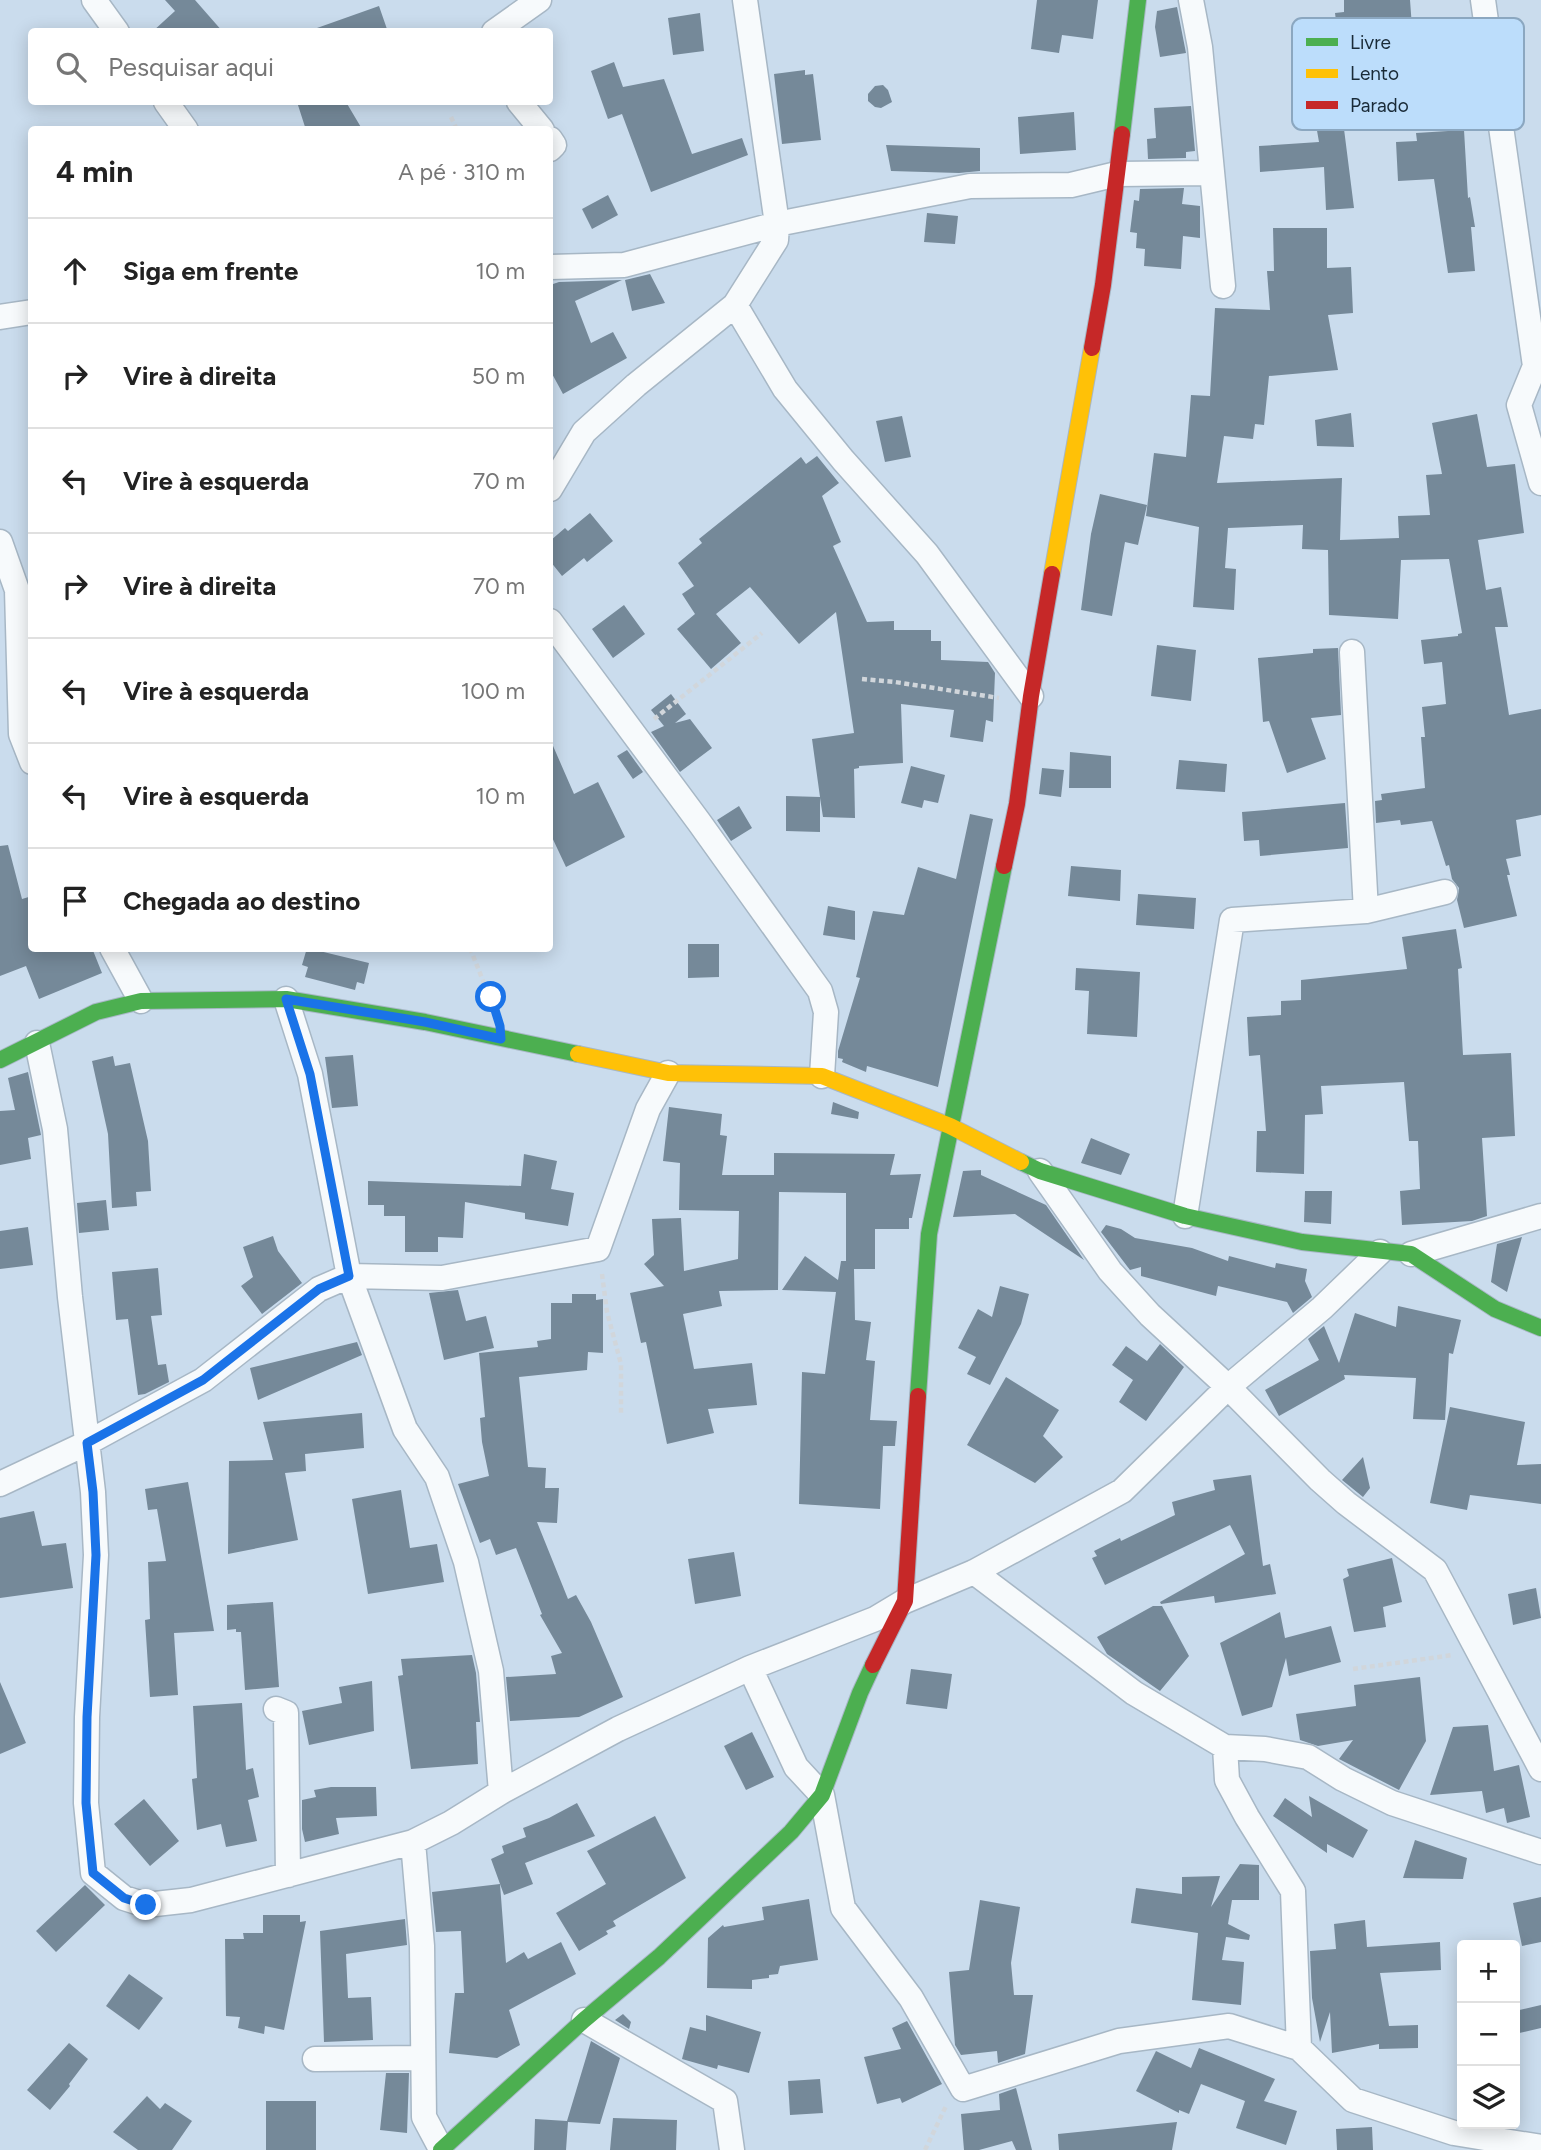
<!DOCTYPE html>
<html lang="pt">
<meta charset="utf-8">
<style>
body{margin:0;font-family:Figtree,sans-serif;background:#f2f2f2;color:#222}
.controls{position:absolute;right:21px;bottom:21px;display:grid;overflow:hidden;border-radius:7px;box-shadow:0 4px 18px #0003}
.controls button{width:63px;height:63px;display:grid;place-items:center;padding:0;border:0;border-bottom:2px solid #e0e0e0;background:#fff;color:#222;font:35px sans-serif}
.stop{position:absolute;width:21px;height:21px;margin:-16px;border:5px solid #1a73e8;border-radius:50%;background:#fff}
.stop.end{background:#1a73e8;border-color:#fff;box-shadow:0 2px 7px #0008}
.list{margin:0;padding:0;list-style:none}
h2{display:flex;justify-content:space-between;align-items:center;height:91px;margin:0;padding:0 28px;font-size:30px}
h2 small{font-size:23px;font-weight:400;color:#767676}
.list li{display:grid;grid-template-columns:46px 1fr auto;gap:21px;align-items:center;box-sizing:border-box;height:105px;padding:0 28px;border-top:2px solid #e0e0e0}
.list b{display:block;font-size:26px;white-space:nowrap}
.list em{font-size:23px;font-style:normal;color:#767676}
.icon{flex:none;width:38px;height:38px;fill:none;stroke:currentColor;stroke-width:2;stroke-linecap:round;stroke-linejoin:round}
.map{position:relative;flex:none;width:1541px;height:2150px;overflow:hidden}
.search{position:absolute;background:#fff;box-shadow:0 4px 18px #0003;left:28px;top:28px;width:525px;height:77px;display:flex;align-items:center;gap:18px;box-sizing:border-box;padding:0 24px;border-radius:7px;color:#767676;font-size:26px}
.panel{position:absolute;background:#fff;box-shadow:0 4px 18px #0003;left:28px;top:126px;width:525px;height:826px;border-radius:7px}
.map>svg:first-child{display:block}
</style>
<div class="map">
<svg width="1541" height="2150" viewBox="0 0 1541 2150">
<rect width="100%" height="100%" fill="#cadced"/>
<!-- building -->
<path fill="#758999" d="M165 0H195L223 32H152L175 11Z
M1037 0H1098L1093 39 1062 35 1059 53 1031 49Z
M1344 0H1410L1412 27 1451 22 1456 66 1343 79 1344 129 1354 208 1326 210 1324 167 1260 172 1259 146 1319 142 1305 62 1341 59 1335 13 1344 12Z
M379 6 388 32H318L317 28Z
M1177 7 1186 53 1160 57 1155 27 1157 11Z
M700 13 704 51 673 55 668 18Z
M614 62 623 87 664 79 692 154 742 138 748 155 651 192 622 114 608 119 591 71Z
M805 70V75L813 74 821 140 782 144 774 74Z
M883 85 888 90 892 102 881 108 875 107 868 101V94L875 86Z
M297 102H346L362 129 306 130Z
M1191 106 1195 151 1186 152V158L1148 159 1147 139 1156 138 1154 108Z
M1074 112 1076 150 1020 154 1018 117Z
M1464 130 1468 198 1470 197 1475 227H1471L1475 271 1448 273 1434 179 1398 181 1396 142 1417 141 1416 133Z
M886 145 980 148V171L959 173 891 171Z
M1184 188 1182 204 1200 206V238L1183 236 1181 269 1144 266 1145 249 1136 248 1137 233 1130 232 1134 200 1139 201 1140 189Z
M608 195 618 215 592 229 582 209Z
M927 213 958 216 955 244 924 242Z
M1273 228H1327V268L1351 267 1353 313 1328 315 1338 370 1269 376 1264 425 1255 424 1253 439 1224 436 1217 483 1342 478 1340 540 1399 538 1398 516 1430 515 1426 475 1442 474 1432 423 1477 414 1487 467 1515 464 1524 533 1478 540 1486 590 1501 587 1508 627H1495L1509 715 1541 709V815L1516 820 1521 856 1506 859 1510 875H1507L1517 916 1464 928 1457 900 1459 888 1452 879 1449 865 1446 866 1432 821 1401 825 1400 820 1376 823 1375 801 1382 800 1381 794 1425 788 1421 737H1425L1422 707 1446 704 1442 662 1424 664 1421 640 1458 636V634L1462 633 1449 559 1401 560 1398 619 1329 615 1328 550 1302 549 1303 525 1228 528 1225 568 1236 569 1234 610 1193 607 1199 527 1146 516 1154 453 1186 457 1191 395 1210 396 1215 308 1270 310 1267 271H1274Z
M650 274 665 303 632 311 625 280Z
M622 280 575 301 591 343 613 332 627 358 563 394 550 370V285L559 282Z
M1351 413 1354 447 1317 446 1315 420Z
M902 416 911 457 885 462 876 421Z
M817 456 839 483 822 496 841 542 833 546 867 622 894 621V630H931V641H941V660L988 662 995 673 993 722 986 720 983 742 950 737 954 710 901 704 903 763 859 766V768L854 769 855 818 823 817 820 798V832L786 831V796L820 797 812 739 854 733 836 612 799 644 750 587 716 614 741 643 711 669 677 629 695 614 682 594 694 586 678 563 702 543 699 539 801 457 806 464Z
M1100 494 1147 505 1138 545 1125 542 1112 616 1081 610 1091 534Z
M590 513 613 541 587 562 584 558 562 576 550 561V541L565 528 568 531Z
M624 605 645 634 613 658 592 629Z
M1157 645 1196 650 1191 701 1151 696Z
M1338 648 1341 715 1311 718 1326 759 1287 773 1269 721 1263 722 1258 658 1313 653V649Z
M671 694 686 714 675 723 690 719 712 748 680 772 651 732 664 726 651 710Z
M550 739 574 794 598 782 625 837 566 867 550 833Z
M627 750 643 772 633 779 617 756Z
M1070 752 1111 756V788H1069Z
M1179 760 1227 764 1225 792 1176 789Z
M911 766 945 775 938 803 924 800 922 808 901 803Z
M1042 768 1064 770 1061 797 1039 794Z
M1345 803 1348 848 1260 856 1259 840 1244 841 1242 812Z
M739 806 752 828 731 841 717 820Z
M970 814 993 819 938 1087 867 1066 866 1072 842 1062 843 1059 838 1058V1051L860 978 856 977 873 911 904 915 918 867 956 879Z
M8 845 22 899 32 896V948H92L102 973 39 999 26 966 0 976V846Z
M1071 866 1121 870 1120 901 1068 896Z
M1138 894 1196 898 1194 929 1136 925Z
M828 906 855 911V940L823 935Z
M1456 929 1462 968 1458 969 1463 1055 1511 1053 1515 1136 1482 1138 1487 1216 1472 1221 1402 1225 1400 1191 1420 1189 1418 1141H1409L1404 1082 1321 1086 1323 1114 1305 1115 1304 1174 1256 1172 1257 1131H1266L1260 1055 1249 1056 1247 1017 1281 1015V1001L1301 1000V980L1407 969 1402 937Z
M688 944H719V977L688 978Z
M307 948 369 963 364 984 357 982 355 990 305 977 308 967 302 965Z
M1076 968 1140 972 1137 1037 1087 1034 1089 991 1075 990Z
M353 1055 358 1106 332 1108 325 1057Z
M113 1056 115 1066 130 1063 148 1141 151 1191 136 1192 137 1206 112 1208 108 1134 92 1061Z
M28 1072 41 1135 28 1138 31 1159 0 1165V1111L15 1110 8 1078Z
M833 1102 859 1112 858 1119 831 1114Z
M669 1107 722 1114 720 1135 727 1136 722 1175H774V1153L895 1154 890 1175 921 1174 912 1218H909V1229H875V1269H854L855 1320 871 1322 866 1360 875 1361 870 1420 897 1421 895 1446H883L880 1509 799 1504 802 1372 825 1374 836 1292 782 1290 805 1256 838 1280 841 1261H846V1193L779 1192 778 1290 719 1291 722 1306 683 1314 694 1369 752 1363 757 1405 708 1409 714 1433 667 1444 646 1342 641 1343 630 1293 664 1286 644 1264 654 1255 652 1219 681 1218 684 1271 738 1259 739 1211 679 1210 680 1163 663 1161Z
M1091 1138 1130 1154 1121 1175 1081 1163Z
M524 1154 557 1161 551 1189 574 1193 568 1226 525 1219V1213L465 1202 463 1238 438 1237V1252H405V1216H384V1205H368V1181L521 1186Z
M981 1170V1175L1046 1205 1084 1260 1015 1214 953 1217 963 1171Z
M1305 1191H1332L1331 1224 1304 1222Z
M106 1200 109 1230 79 1233 77 1203Z
M1106 1225 1121 1229 1135 1238 1192 1248 1228 1261 1229 1256 1275 1268 1276 1263 1307 1269 1305 1281 1312 1297 1293 1313 1287 1302 1218 1286 1216 1296 1141 1276V1267L1130 1270 1101 1232Z
M28 1227 33 1265 0 1269V1231Z
M273 1236 278 1251 302 1283 262 1314 241 1286 253 1277 243 1247Z
M1522 1237 1516 1258 1507 1292 1491 1282 1497 1244Z
M158 1268 162 1315 151 1316 158 1365 166 1364 169 1382 145 1394 138 1395 128 1319 116 1320 112 1272Z
M1000 1286 1029 1294 1021 1324 990 1385 967 1374 976 1357 958 1348 978 1309 992 1317Z
M458 1290 466 1321 486 1316 494 1348 444 1360 429 1293Z
M572 1294H596V1300L603 1299V1353L588 1352 587 1370 519 1377 528 1467 546 1468 545 1488H559L557 1523 537 1522 568 1599 576 1595 591 1622 623 1697 579 1717 510 1721 506 1677 556 1674 551 1656 562 1653 540 1615 542 1614 516 1548 496 1555 490 1539 480 1543 458 1484 489 1476 482 1442 480 1418 485 1417 479 1353 538 1347 537 1341 551 1339V1303H572Z
M1398 1306 1461 1320 1453 1354 1449 1353 1445 1420 1413 1419 1416 1378 1344 1375 1345 1379 1279 1416 1265 1390 1319 1360 1308 1339 1324 1326 1339 1363 1355 1313 1396 1327Z
M357 1342 362 1355 258 1400 250 1368Z
M1160 1344 1184 1367 1146 1421 1119 1402 1133 1380 1112 1365 1126 1346 1147 1361Z
M1006 1377 1059 1410 1043 1436 1063 1457 1035 1483 967 1445Z
M1450 1407 1525 1422 1517 1465 1541 1464V1504L1470 1495 1467 1510 1430 1503Z
M362 1413 364 1448 305 1454 306 1471 285 1473 298 1540 228 1554 229 1461 273 1460 263 1422Z
M1363 1457 1370 1488 1363 1497 1342 1480Z
M1251 1475 1263 1566 1270 1564 1276 1594 1215 1603 1214 1596 1161 1604 1160 1602 1245 1554 1230 1525 1105 1585 1092 1558 1097 1556 1094 1551 1120 1538 1121 1541 1175 1515 1172 1502 1215 1490 1213 1480Z
M188 1482 214 1631 174 1633 178 1695 150 1697 145 1620 150 1619 148 1562 166 1561 157 1509 148 1510 145 1489Z
M401 1490 410 1548 437 1544 444 1582 368 1594 352 1499Z
M34 1511 42 1546 66 1543 73 1588 0 1598V1518Z
M734 1552 741 1596 695 1604 688 1559Z
M1392 1558 1402 1602 1383 1607 1386 1627 1354 1632 1343 1579 1349 1576 1347 1569Z
M1536 1588 1541 1618 1513 1625 1508 1594Z
M273 1602 279 1687 245 1690 241 1632H236V1629L227 1630V1605Z
M1153 1606H1162L1189 1656 1160 1691 1107 1654 1097 1637Z
M1280 1612 1285 1638 1331 1626 1341 1662 1289 1676 1286 1658 1272 1707 1242 1716 1220 1643Z
M472 1655 476 1673 480 1722H476L478 1764 411 1769 398 1676 403 1675 401 1659Z
M911 1669 952 1674 947 1709 906 1704Z
M1420 1677 1426 1741 1399 1790 1339 1759 1353 1740 1318 1746 1300 1740 1296 1714 1356 1706 1354 1685Z
M372 1681 374 1731 309 1745 302 1711 342 1703 339 1687Z
M0 1682 26 1743 0 1754Z
M242 1703 246 1770 253 1768 259 1797 248 1800 257 1841 226 1847 221 1824 197 1830 192 1779 197 1778 193 1706Z
M1488 1725 1494 1771 1519 1765 1530 1817 1507 1823 1504 1808 1486 1813 1482 1791 1430 1795 1453 1727Z
M752 1732 774 1777 746 1790 724 1746Z
M331 1787H376L377 1816 336 1818 339 1834 305 1842 302 1829V1800L316 1797 314 1790Z
M1309 1796 1368 1830 1353 1858 1327 1844V1853L1273 1816 1285 1798 1312 1817Z
M144 1799 179 1841 150 1866 114 1824Z
M577 1803 595 1836 525 1863 533 1884 504 1895 491 1859 504 1853 502 1846 526 1837 523 1828 549 1818Z
M655 1816 686 1878 613 1921 616 1926 606 1931 608 1934 579 1951 556 1913 606 1884 587 1851Z
M1415 1840 1467 1858 1463 1879 1403 1878Z
M1240 1864 1259 1865V1900H1232L1228 1924 1250 1935 1249 1940 1226 1937 1222 1960 1244 1962 1241 2005 1192 2000 1198 1933 1131 1923 1136 1888 1182 1894V1877L1220 1876 1211 1907Z
M500 1884 506 1963 524 1952 528 1959 561 1942 576 1974 509 2010 520 2045 497 2058 449 2053 455 1993H464L461 1931 436 1932 432 1892Z
M85 1885 105 1905 56 1952 36 1931Z
M1541 1897V1942L1522 1946 1513 1903Z
M809 1899 818 1960 780 1966 778 1974 769 1975V1978L752 1980V1989L707 1988 708 1938 723 1925 724 1927 764 1920 762 1907Z
M980 1900 1020 1907 1011 1963 1014 1995H1033L1025 2054 998 2063 997 2051 961 2055 955 2045 949 1972 969 1970Z
M263 1915H300V1922L306 1921 284 2030 265 2026 264 2034 238 2028 240 2017 226 2016 225 1939H244L243 1933H263Z
M405 1919 407 1945 346 1954 348 1998 371 1997 373 2040 324 2042 320 1931Z
M1365 1920 1367 1947 1440 1942 1441 1970 1380 1973 1389 2026 1418 2025V2048L1379 2049V2044L1332 2053 1330 2012 1320 2042 1312 1998 1310 1951 1336 1949 1334 1924Z
M129 1974 163 1998 139 2030 106 2006Z
M1541 2005V2028L1515 2034V2011Z
M623 2014 631 2022 629 2029 615 2020Z
M706 2015 761 2032 749 2073 718 2065 717 2069 682 2059 690 2027 706 2031Z
M907 2021 942 2084 902 2103 900 2098 877 2104 864 2057 901 2049 892 2028Z
M591 2041 620 2058 600 2124 568 2122 566 2150H534L535 2119 567 2121Z
M69 2043 88 2059 69 2084 70 2086 50 2110 27 2090Z
M1199 2048 1275 2079 1264 2101 1297 2111 1286 2145 1236 2128 1245 2101 1201 2084 1189 2114 1179 2110V2113L1136 2091 1156 2051 1191 2068Z
M386 2073H409L407 2133 380 2130Z
M820 2079 823 2113 790 2115 788 2081Z
M1016 2088 1032 2150H1016L1012 2141 979 2150H964L961 2114 1000 2110 999 2094Z
M147 2096 160 2109 165 2103 192 2121 172 2150H138L113 2132Z
M266 2101H316V2150H266Z
M613 2118 677 2120 676 2150H610Z
M1177 2122 1172 2150H1059L1058 2134Z
M1372 2127 1373 2150H1337L1336 2129Z"/>
<g fill="none" stroke-linecap="round" stroke-linejoin="round">
<!-- street casing -->
<g stroke="#a7b7c5" stroke-width="27">
<path id="street" d="M94 0 117 32
M1191 0 1200 47 1223 286
M1483 0 1535 366 1519 405 1541 483
M494 32 539 0
M166 102 186 130
M519 102 542 130
M550 139 554 145 550 149
M550 267 624 265 777 224 970 186 1071 185 1117 174 1212 173
M735 305 785 389 843 460 927 554 1031 696
M0 317 32 312
M550 489 584 432 636 385 735 305 776 240 777 224 745 0
M0 542 17 590 21 734 32 762
M550 621 699 822 820 991 826 1012 822 1076
M1352 652 1366 911
M112 948 141 1001
M286 999 310 1074 349 1276 405 1429 437 1477 466 1562 491 1671 501 1792
M37 1043 55 1129 70 1297 93 1492 96 1555 87 1717 86 1803 93 1873 124 1898 146 1905 191 1900 413 1842 451 1823 501 1792 618 1729 750 1668 875 1619 905 1601 974 1572 1122 1491 1228 1387 1322 1308 1380 1252
M1040 1171 1110 1271 1150 1315 1228 1387 1320 1480 1346 1503 1435 1570 1541 1769
M1185 1216 1232 920 1366 911 1445 892
M1411 1254 1541 1216
M0 1484 87 1443 203 1380 319 1289 349 1276 442 1278 598 1249 648 1109 668 1073
M974 1572 1134 1693 1225 1747 1227 1780 1247 1817 1293 1891 1299 2048
M750 1668 796 1767 822 1795 843 1908 911 1998 963 2089 1119 2041 1229 2026 1299 2048 1353 2100 1454 2133 1541 2147
M276 1709 286 1713 288 1875
M1225 1747 1265 1749 1308 1757 1343 1779 1392 1803 1541 1852
M413 1842 422 1946 424 2117 441 2149
M584 2020 725 2101 732 2150
M315 2059 423 2058"/>
</g>
<!-- fast casing -->
<g stroke="#a7b7c5" stroke-width="18">
<path id="fast" d="M1122 134 1138 0
M0 1060 96 1012 141 1001 286 999 425 1022 578 1054
M1021 1162 1040 1171 1185 1216 1302 1242 1411 1254 1495 1309 1541 1328
M918 1396 929 1234 1004 866
M441 2150 584 2020 659 1957 791 1832 822 1795 860 1693 873 1665"/>
</g>
<!-- slow casing -->
<g stroke="#a7b7c5" stroke-width="18">
<path id="slow" d="M1052 574 1092 348
M578 1054 668 1073 822 1076 950 1126 1021 1162"/>
</g>
<!-- jam casing -->
<g stroke="#a7b7c5" stroke-width="18">
<path id="jam" d="M1092 348 1103 285 1122 134
M1004 866 1017 804 1031 696 1052 574
M873 1665 905 1601 918 1396"/>
</g>
<!-- path -->
<path stroke="#d1d6db" stroke-width="4.5" stroke-dasharray="5 3.5" stroke-linecap="butt" d="M451 117 457 130
M862 679 895 682 999 698
M654 719 762 633
M470 948 493 1006
M602 1274 607 1312 621 1364V1416
M1353 1669 1453 1655
M925 2150 946 2106"/>
<!-- street -->
<use href="#street" stroke="#f7fafc" stroke-width="24"/>
<!-- fast -->
<use href="#fast" stroke="#4caf50" stroke-width="16"/>
<!-- slow -->
<use href="#slow" stroke="#ffc107" stroke-width="16"/>
<!-- jam -->
<use href="#jam" stroke="#c62828" stroke-width="16"/>
</g>
<g fill="none" stroke-linecap="round" stroke-linejoin="round">
<!-- route -->
<path stroke="#1a73e8" stroke-width="9" d="M146 1905 124 1898 93 1873 86 1803 87 1717 96 1555 93 1492 87 1443 203 1380 319 1289 349 1276 310 1074 286 999 425 1022 501 1039 500 1026 491 997"/>
</g>
<!-- legend -->
<rect x="1292" y="18" width="232" height="112" rx="10" fill="#bcddfb" stroke="#8ba7c0" stroke-width="2"/>
<rect x="1306" y="38" width="32" height="8" fill="#4caf50"/>
<rect x="1306" y="69" width="32" height="9" fill="#ffc107"/>
<rect x="1306" y="101" width="32" height="8" fill="#c62828"/>
<g font-size="19" fill="#192a37">
<text x="1350" y="49">Livre</text>
<text x="1350" y="80">Lento</text>
<text x="1350" y="112">Parado</text>
</g>
</svg>
<div class="controls">
<button>+</button>
<button>−</button>
<button><svg class="icon" aria-label="layers" viewBox="0 0 24 24"><path d="M12 4l9 5-9 5-9-5zM3 14l9 5 9-5"/></svg></button>
</div>
<div class="stop" style="left:491px;top:997px"></div>
<div class="stop end" style="left:146px;top:1905px"></div>
<div class="search"><svg class="icon" aria-label="search" viewBox="0 0 24 24"><circle cx="10" cy="10" r="6"/><path d="M15 15l6 6"/></svg>Pesquisar aqui</div>
<section class="panel">
<h2>4 min<small>A pé · 310 m</small></h2>
<ul class="list">
<li><svg class="icon" aria-label="ahead" viewBox="0 0 24 24"><path d="M12 20V5M6 11l6-6 6 6"/></svg><div><b>Siga em frente</b></div><em>10 m</em></li>
<li><svg class="icon" aria-label="right" viewBox="0 0 24 24"><path d="M7 20v-9h11M14 6l5 5-5 5"/></svg><div><b>Vire à direita</b></div><em>50 m</em></li>
<li><svg class="icon" aria-label="left" viewBox="0 0 24 24"><path d="M17 20v-9H6M10 6l-5 5 5 5"/></svg><div><b>Vire à esquerda</b></div><em>70 m</em></li>
<li><svg class="icon" aria-label="right" viewBox="0 0 24 24"><path d="M7 20v-9h11M14 6l5 5-5 5"/></svg><div><b>Vire à direita</b></div><em>70 m</em></li>
<li><svg class="icon" aria-label="left" viewBox="0 0 24 24"><path d="M17 20v-9H6M10 6l-5 5 5 5"/></svg><div><b>Vire à esquerda</b></div><em>100 m</em></li>
<li><svg class="icon" aria-label="left" viewBox="0 0 24 24"><path d="M17 20v-9H6M10 6l-5 5 5 5"/></svg><div><b>Vire à esquerda</b></div><em>10 m</em></li>
<li><svg class="icon" aria-label="arrive" viewBox="0 0 24 24"><path d="M6 21V4h12l-3 4 3 4H6"/></svg><div><b>Chegada ao destino</b></div></li>
</ul>
</section>
</div>
